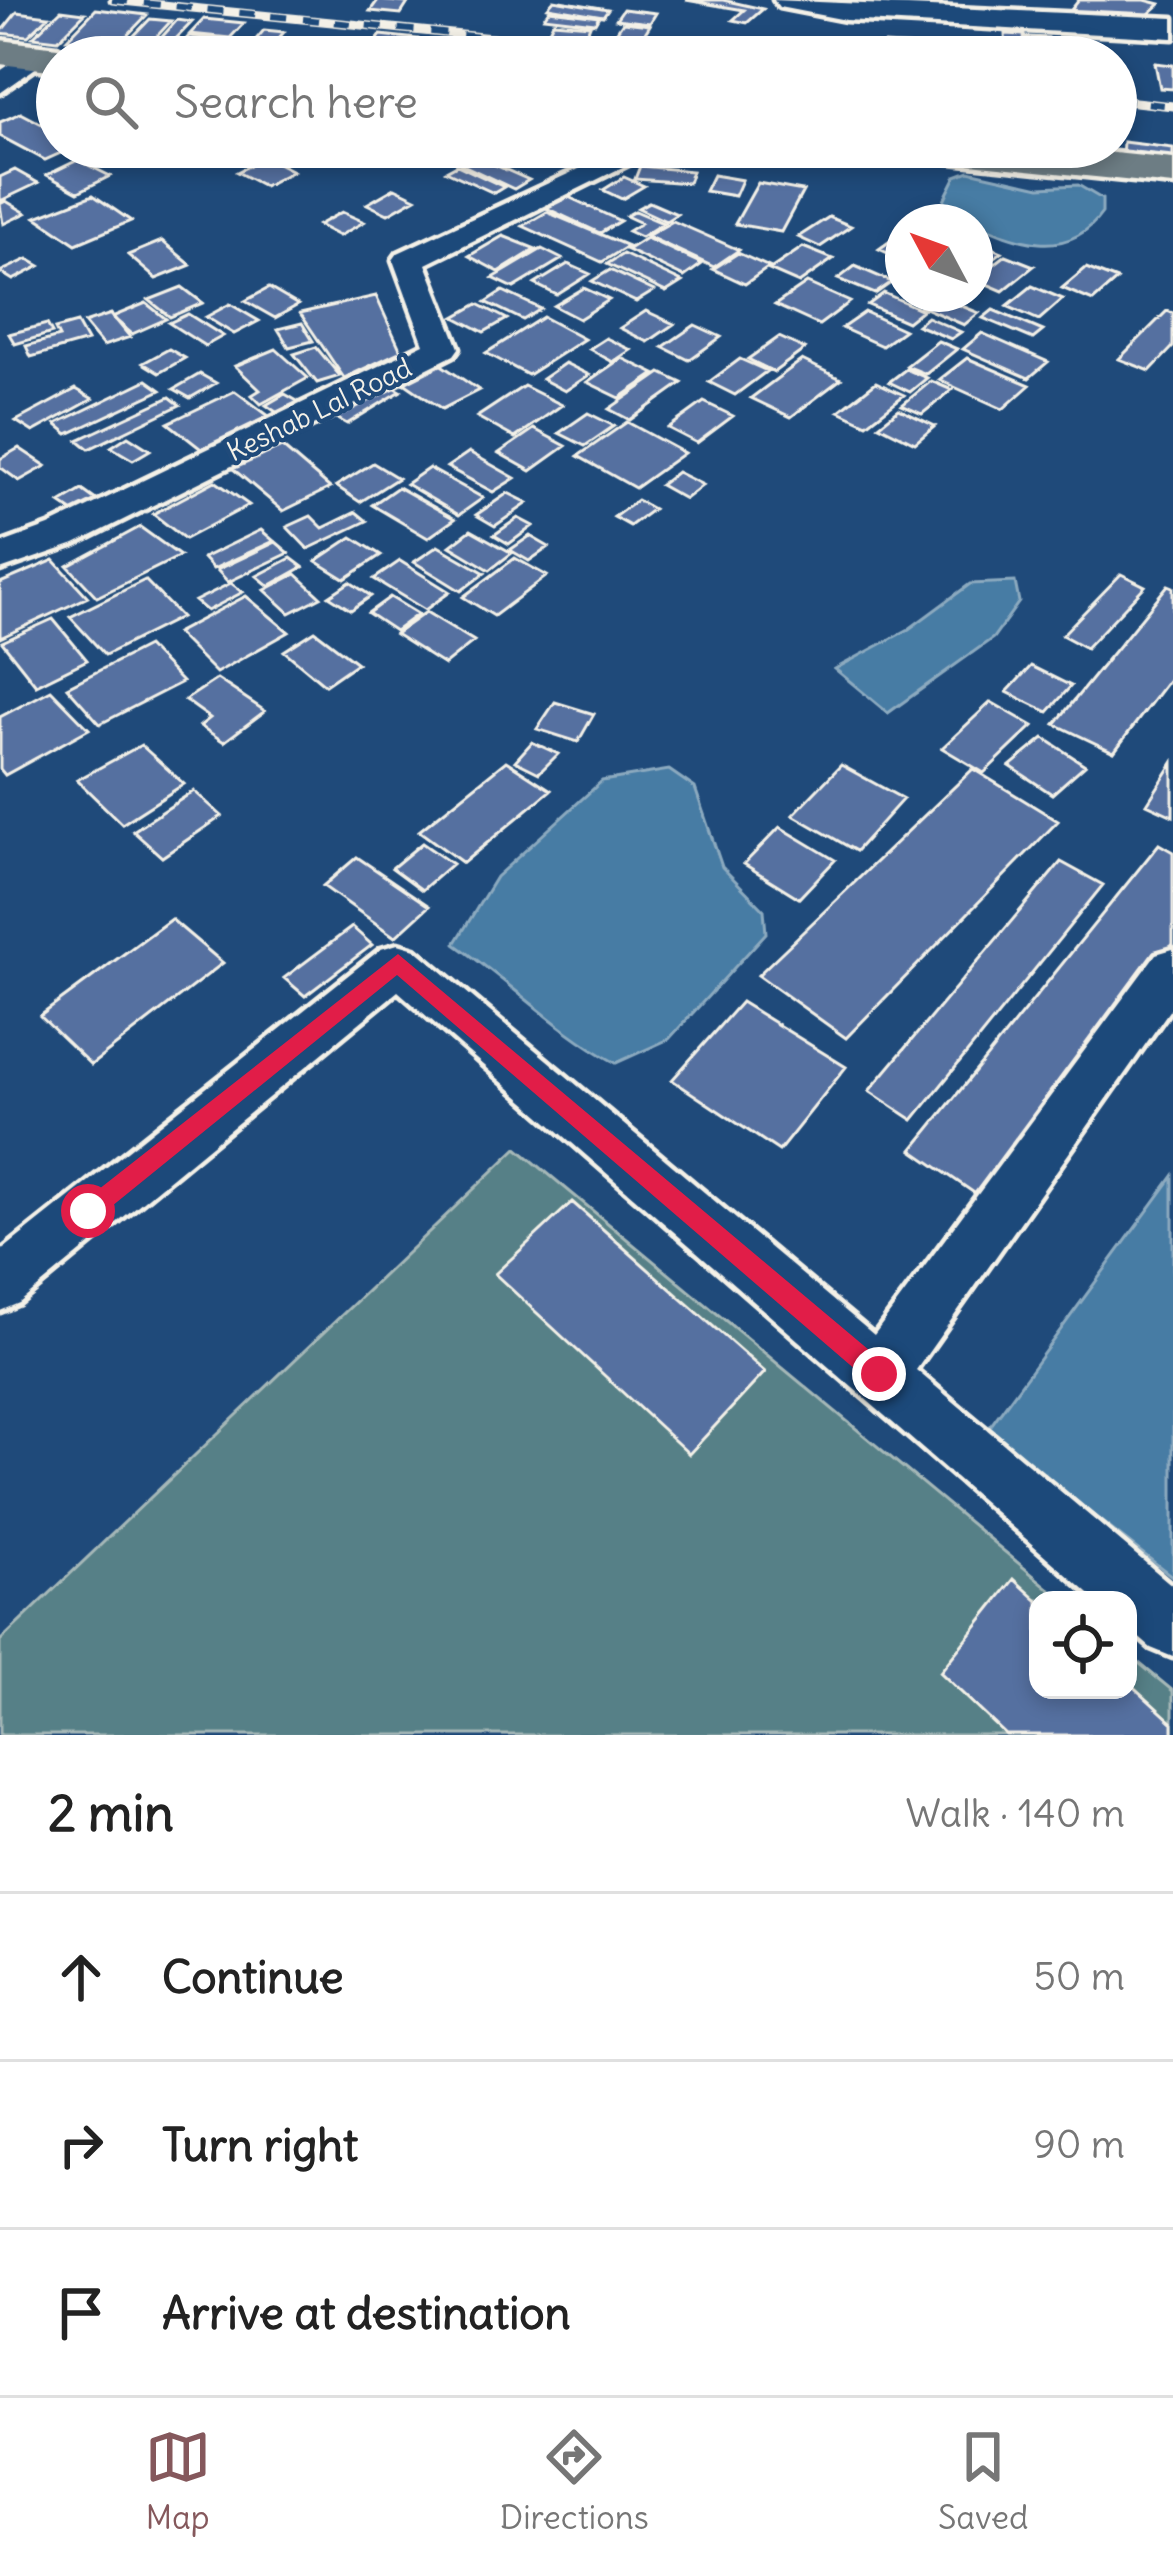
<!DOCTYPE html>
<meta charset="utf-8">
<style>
body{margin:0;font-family:Delius,sans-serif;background:#f6f6f6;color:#222}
.controls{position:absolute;right:36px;bottom:36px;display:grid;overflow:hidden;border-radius:24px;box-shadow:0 6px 18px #0003}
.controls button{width:108px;height:108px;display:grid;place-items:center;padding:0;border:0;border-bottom:3px solid #e0e0e0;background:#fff;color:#222;font:60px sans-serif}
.compass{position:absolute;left:885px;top:204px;width:108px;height:108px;border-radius:50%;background:#fff;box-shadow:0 6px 18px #0003;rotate:311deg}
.stop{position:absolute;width:36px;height:36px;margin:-27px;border:9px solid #e11d48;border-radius:50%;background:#fff}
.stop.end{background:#e11d48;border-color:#fff;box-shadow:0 3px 12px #0008}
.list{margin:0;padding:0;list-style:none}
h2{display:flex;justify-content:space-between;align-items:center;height:156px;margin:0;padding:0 48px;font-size:51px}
h2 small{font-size:39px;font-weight:400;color:#767676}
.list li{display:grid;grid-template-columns:78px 1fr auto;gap:36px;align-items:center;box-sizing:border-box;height:168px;padding:0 48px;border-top:3px solid #e0e0e0}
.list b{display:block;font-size:45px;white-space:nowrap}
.list em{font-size:39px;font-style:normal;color:#767676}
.icon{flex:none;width:66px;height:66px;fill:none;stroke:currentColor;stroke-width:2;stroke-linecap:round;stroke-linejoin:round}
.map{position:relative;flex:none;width:1173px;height:1735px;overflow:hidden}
.search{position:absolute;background:#fff;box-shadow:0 6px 18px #0003;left:36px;right:36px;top:36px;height:132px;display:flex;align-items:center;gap:30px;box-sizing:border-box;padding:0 42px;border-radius:66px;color:#767676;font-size:45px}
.sheet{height:660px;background:#fff}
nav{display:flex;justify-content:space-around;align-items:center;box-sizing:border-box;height:168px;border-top:3px solid #e0e0e0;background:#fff;font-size:33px;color:#767676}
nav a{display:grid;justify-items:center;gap:6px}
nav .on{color:#85585c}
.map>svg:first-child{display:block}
</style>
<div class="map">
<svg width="1173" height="1735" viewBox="0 0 1173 1735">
<rect width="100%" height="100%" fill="#1f4a7a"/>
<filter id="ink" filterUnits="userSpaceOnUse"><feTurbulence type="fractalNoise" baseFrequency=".00833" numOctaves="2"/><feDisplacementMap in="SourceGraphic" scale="24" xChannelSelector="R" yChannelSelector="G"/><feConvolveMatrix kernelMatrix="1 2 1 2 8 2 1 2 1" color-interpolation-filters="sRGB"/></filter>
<g filter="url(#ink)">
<!-- green -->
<path fill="#578087" stroke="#a6b8b8" stroke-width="3" d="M517 1148 1063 1600H1038V1690H1128V1654L1173 1691V1735H0V1641Z"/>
<!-- water -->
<path fill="#477ba4" stroke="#8caabf" stroke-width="3" d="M969 171 1040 187 1078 185 1102 199V213C1067 263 1013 240 973 222 959 215 953 216 944 200L956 176Z
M1015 582 1019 602 993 638 888 713 835 669 909 629 970 584Z
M669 770 695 788 722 867 764 910 766 933 669 1039 616 1063C557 1031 511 983 455 944L496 877 602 781Z
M1173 1176V1577L986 1432Z"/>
<!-- building -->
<path fill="#546fa0" stroke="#f4f1e8" stroke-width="3" d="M378 0 408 3 401 14 370 11Z
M554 0 608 9 603 16 548 7Z
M686 0H723L763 9 747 23 733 20 744 10Z
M1079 0H1145L1160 4 1142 20 1067 15Z
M96 9 147 15 118 45 67 39Z
M623 9 656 13 650 23 616 19Z
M61 10 85 13 58 40 33 37Z
M549 10 599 16 595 23 544 17Z
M17 12 49 16 28 36 0 33Z
M150 19 171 21 147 47 126 44Z
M204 19 244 23 230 38 190 34Z
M177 20 192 22 168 47 154 46Z
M553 22 590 25 587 33 549 30Z
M623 22 650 25 640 41 613 37Z
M264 30 284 32 263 57 243 55Z
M1005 34 1024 35 1025 54 1006 53Z
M381 35 417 39 407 52 371 48Z
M189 36 235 42 222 57 176 51Z
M1027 37 1048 38 1049 54 1029 53Z
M884 44 920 46V53L884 57Z
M1155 63 1173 65V89L1160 88Z
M21 113 57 132V147H74L45 160 0 136V122Z
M1123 142 1173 148V163L1122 157Z
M140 147H200L202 148 171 163Z
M488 150 504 158 493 164 529 180 514 189 461 164Z
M266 157 293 171 264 186 237 172Z
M78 160 110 176 78 192 47 175Z
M457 165 504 187 494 193 446 171Z
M640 166 692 171 688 183 635 179Z
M15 170 38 183 0 201V177Z
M713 175 742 180 735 196 705 191Z
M624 177 644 186 622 199 603 190Z
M758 183 803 191 781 232 735 224Z
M395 188 416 198 388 214 367 204Z
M562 194 620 221 600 233 542 206Z
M93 195 131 221 76 244 36 217Z
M6 201 26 213 3 224 0 204Z
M649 202 677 214 666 221 638 208Z
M635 211 663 223 641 237 628 231 641 223 626 216Z
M342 212 364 222 339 236 318 225Z
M547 212 628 246 602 262 523 226Z
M829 217 851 226 820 247 798 237Z
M673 221 739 250 714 267 647 236Z
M903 232V260L879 249Z
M503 236 536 249 499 272 469 256Z
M646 238 702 264 684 277 627 250Z
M162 241 191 265 156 279 128 255Z
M975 241 1002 252 975 272Z
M803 247 833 259 799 283 769 270Z
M542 249 562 259 514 288 493 278Z
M738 253 769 267 745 284 713 269Z
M623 254 682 282 666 292 607 264Z
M1006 255 1034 266 1003 291 975 279Z
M28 259 40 266 13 280 0 272Z
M568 264 590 274 557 295 535 284Z
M855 266 892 282 875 294 838 279Z
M1086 268 1117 280 1093 301 1062 288Z
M610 270 654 291 636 302 592 281Z
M807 283 850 302 819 325 775 305Z
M1032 286 1063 299 1039 320 1007 306Z
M182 287 203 303 170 317 149 300Z
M269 288 298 305 275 318 245 301Z
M584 288 609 300 579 319 554 306Z
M503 291 541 309 523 320 486 302Z
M884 293 922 310 907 322 868 305Z
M935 295 979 313 964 325 920 306Z
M376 296 401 351 344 378 300 313Z
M146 303 166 319 132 334 112 317Z
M230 304 259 321 234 334 206 317Z
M478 304 507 319 484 332 455 317Z
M993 310 1043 331 1033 339 983 318Z
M646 311 674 324 648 342 620 328Z
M1167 311 1173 313V347L1150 371 1119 359Z
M865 312 904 330 882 346 842 328Z
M111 314 130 337 103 346 84 323Z
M188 314 223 336 205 346 169 323Z
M543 317 584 339 528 375 486 353Z
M927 317 961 332 951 339 917 325Z
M77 323 87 341 31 357 26 346 59 337 55 329Z
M302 323 313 341 289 347 278 329Z
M47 324 52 333 15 344 9 334Z
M695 325 721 337 689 360 663 347Z
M982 333 1048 362 1029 378 963 349Z
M779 337 805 349 774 372 748 359Z
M606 338 631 350 613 362 589 349Z
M938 341 957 349 926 374 906 366Z
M316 347 340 376 317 383 294 354Z
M169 349 185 358 159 373 143 363Z
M276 349 308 378 261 404 252 395 260 390 235 366Z
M622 358 655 374 620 398 587 382Z
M967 358 1030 385 1003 409 939 380Z
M740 359 767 371 735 395 709 382Z
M434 360 479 390 442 409 397 378Z
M802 360 841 379 791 417 751 398Z
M565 363 589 375 565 391 542 379Z
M906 369 927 378 910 392 889 382Z
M661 373 682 383 630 420 609 409Z
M200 374 216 383 190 398 174 389Z
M147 380 161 390 68 434 56 424Z
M383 381 401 391 347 424 329 414Z
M931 381 952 390 922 414 902 405Z
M876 382 904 395 867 424 839 411Z
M524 386 562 405 515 438 477 417Z
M76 389 93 399 33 432 16 421Z
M235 391 277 422 210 456 168 423Z
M285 394 299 402 279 414 266 405Z
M170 397 180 405 89 449 78 440Z
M704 402 733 416 697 443 668 428Z
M899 409 935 426 915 443 879 425Z
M588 413 614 426 585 446 559 433Z
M627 422 684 453 635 488 578 456Z
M534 429 566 446 531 471 499 453Z
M128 436 150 450 133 460 111 447Z
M282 447 330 488 283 511 233 469Z
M19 448 46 466 19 481 0 467V459Z
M469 452 515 478 493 492 447 467Z
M373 463 398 478 360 502 336 486Z
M429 468 483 498 459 515 406 484Z
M677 472 703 485 685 499 660 485Z
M215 481 249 505 185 539 153 514Z
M398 487 455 519 428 538 372 505Z
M82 490 100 503 79 516 60 503Z
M508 493 528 503 495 526 476 515Z
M637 500 653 509 630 526 614 517Z
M356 512 367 521 308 549 287 527 311 516 323 528Z
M518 518 533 526 509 544 494 535Z
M140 527 180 556 97 597 68 566Z
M261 530 274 541 213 569 203 558Z
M471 530 512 553 490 570 450 546Z
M530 536 549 547 529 561 510 550Z
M352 537 381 555 345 579 316 561Z
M276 542 289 553 228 582 217 570Z
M438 546 485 573 461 591 414 562Z
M291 558 303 567 269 586 257 576Z
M515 558 547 576 494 616 463 597Z
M54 560 88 597 0 638V583Z
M400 561 450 592 425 610 374 579Z
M296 574 321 597 290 613 265 590Z
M1121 574 1145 586 1086 648 1062 635Z
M145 580 181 617 105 655 70 617Z
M350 582 371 596 351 610 329 596Z
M231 583 243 592 207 611 195 601Z
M1168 585 1173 587V674L1114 752 1055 724Z
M246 596 289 632 216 673 176 633Z
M390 597 418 614 395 631 368 613Z
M426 612 474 641 444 665 395 634Z
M53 619 87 660 36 685 2 642Z
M315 631 357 663 325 685 284 651Z
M147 646 182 682 100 724 67 687Z
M1031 666 1071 686 1048 712 1007 692Z
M217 679 265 711 224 742 200 726 210 718 185 700Z
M51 690 89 729 5 775 0 769V717Z
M555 702 594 714 578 742 537 729Z
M991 702 1033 726 984 773 942 748Z
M1044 738 1085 765 1052 794 1010 766Z
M532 742 558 754 539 773 515 761Z
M141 745 184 784 122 824 77 780Z
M506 761 551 790 463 863 419 831Z
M1173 763V816L1147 804Z
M841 765 903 799 856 851 793 815Z
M973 769 1058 821 846 1038 758 975Z
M194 791 222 816 162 857 133 831Z
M780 827 835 860 799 898 744 864Z
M422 843 452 864 422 890 392 868Z
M1159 844 1173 852V944L980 1197 912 1150Z
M357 857 429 906 395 937 323 886Z
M1061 862 1103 885 913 1120 869 1091Z
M171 919 223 963 91 1065 40 1016Z
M352 927 372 945 305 996 284 978Z
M741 1002 846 1067 779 1151 672 1080Z
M572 1202 765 1372 689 1454 495 1274Z
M1014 1579 1038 1601V1690H1128V1682L1173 1723V1735H1006L940 1672Z"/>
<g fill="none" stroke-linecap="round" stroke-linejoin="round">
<!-- minor casing -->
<g stroke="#f4f1e8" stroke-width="9">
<path id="minor" d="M35 48 48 56 44 62 0 93V71Z
M626 147H663L426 264 459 348 454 355 75 544 0 570V544L49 526 424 344 393 260 398 253Z
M398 944 415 949 874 1335 1156 954 1173 949V1005L916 1370 1173 1586V1657L1151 1648 1128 1628V1600H1096L398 991 19 1303 0 1311V1252L381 949Z"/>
</g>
<!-- tertiary casing -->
<g stroke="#f4f1e8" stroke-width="9">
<path id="tertiary" d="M774 0 1173 18V38L846 20 779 7Z"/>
</g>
<!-- trunk casing -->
<g stroke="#f4f1e8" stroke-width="9">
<path id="trunk" d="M0 40 57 47 75 57H57V71L0 64Z
M910 147H1055L1173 159V185L931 160 916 156Z"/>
</g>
<!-- minor -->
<use href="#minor" fill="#1f4a7a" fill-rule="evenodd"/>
<!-- tertiary -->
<use href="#tertiary" fill="#1f4a7a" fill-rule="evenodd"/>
<!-- trunk -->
<use href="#trunk" fill="#6d7d84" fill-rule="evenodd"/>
<!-- rail casing -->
<g stroke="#f4f1e8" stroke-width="9">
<path id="rail" d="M112 0 682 57
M1116 100 1173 106"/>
</g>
<!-- rail -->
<use href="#rail" stroke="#1f4a7a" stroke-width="6" stroke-dasharray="16" stroke-linecap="butt"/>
</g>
</g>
<!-- route -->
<path fill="#e11d48" d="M398 954 888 1366V1383H871L397 975 96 1219H80V1204Z"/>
<g text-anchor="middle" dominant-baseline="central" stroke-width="9" stroke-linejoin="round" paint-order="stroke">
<!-- far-street labels -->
<g font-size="27" fill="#f4f1e8" stroke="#1f4a7a">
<text transform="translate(319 409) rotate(-26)">Keshab Lal Road</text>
</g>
</g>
</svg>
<div class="controls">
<button><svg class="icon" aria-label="locate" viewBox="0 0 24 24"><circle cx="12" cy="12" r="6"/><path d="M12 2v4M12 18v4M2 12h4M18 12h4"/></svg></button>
</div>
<svg class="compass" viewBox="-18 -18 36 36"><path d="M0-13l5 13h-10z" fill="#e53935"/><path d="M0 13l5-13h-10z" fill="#767676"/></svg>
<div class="stop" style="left:88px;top:1211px"></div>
<div class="stop end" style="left:879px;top:1374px"></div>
<div class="search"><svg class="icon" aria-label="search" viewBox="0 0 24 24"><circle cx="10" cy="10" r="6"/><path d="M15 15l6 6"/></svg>Search here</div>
</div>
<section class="sheet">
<h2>2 min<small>Walk · 140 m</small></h2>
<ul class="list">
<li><svg class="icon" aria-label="ahead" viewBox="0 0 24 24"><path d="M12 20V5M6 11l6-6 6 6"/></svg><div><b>Continue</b></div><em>50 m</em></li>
<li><svg class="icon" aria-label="right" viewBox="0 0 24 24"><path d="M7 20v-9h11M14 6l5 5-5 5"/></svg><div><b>Turn right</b></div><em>90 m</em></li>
<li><svg class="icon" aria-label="arrive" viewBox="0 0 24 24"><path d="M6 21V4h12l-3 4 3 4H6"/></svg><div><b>Arrive at destination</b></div></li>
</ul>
</section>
<nav>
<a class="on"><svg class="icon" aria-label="map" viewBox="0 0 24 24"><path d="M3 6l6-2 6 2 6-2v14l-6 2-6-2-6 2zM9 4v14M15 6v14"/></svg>Map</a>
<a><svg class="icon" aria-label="directions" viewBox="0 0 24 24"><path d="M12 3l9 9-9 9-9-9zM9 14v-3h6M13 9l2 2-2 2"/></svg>Directions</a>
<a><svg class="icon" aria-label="saved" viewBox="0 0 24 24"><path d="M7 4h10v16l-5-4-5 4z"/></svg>Saved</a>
</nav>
